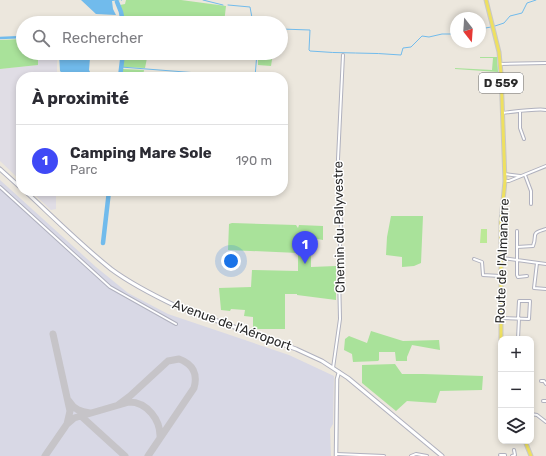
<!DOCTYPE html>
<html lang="fr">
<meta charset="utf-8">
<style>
body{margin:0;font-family:Rubik,sans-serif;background:#f7f7f7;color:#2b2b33}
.controls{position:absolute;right:12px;bottom:12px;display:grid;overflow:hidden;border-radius:8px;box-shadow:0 2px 6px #0003}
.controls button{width:36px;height:36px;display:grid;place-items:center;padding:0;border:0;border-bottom:1px solid #e1e1e2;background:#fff;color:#2b2b33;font:20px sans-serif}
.compass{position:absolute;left:450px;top:12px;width:36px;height:36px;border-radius:50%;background:#fff;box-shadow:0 2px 6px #0003;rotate:163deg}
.you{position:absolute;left:231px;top:261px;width:14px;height:14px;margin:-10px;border:3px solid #fff;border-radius:50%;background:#1a73e8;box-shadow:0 0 0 6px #1a73e833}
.badge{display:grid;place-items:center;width:26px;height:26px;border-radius:50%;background:#3f49f6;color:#fff;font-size:13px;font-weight:700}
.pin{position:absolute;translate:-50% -33px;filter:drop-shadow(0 1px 2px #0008)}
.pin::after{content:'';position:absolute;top:21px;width:14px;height:12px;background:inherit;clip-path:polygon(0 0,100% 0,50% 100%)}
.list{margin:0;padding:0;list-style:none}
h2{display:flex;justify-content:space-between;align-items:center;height:52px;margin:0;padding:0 16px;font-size:17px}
h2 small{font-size:13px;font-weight:400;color:#7c7c81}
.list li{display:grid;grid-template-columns:26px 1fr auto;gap:12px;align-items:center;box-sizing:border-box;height:72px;padding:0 16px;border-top:1px solid #e1e1e2}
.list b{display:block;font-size:15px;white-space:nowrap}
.list p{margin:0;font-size:13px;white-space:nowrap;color:#7c7c81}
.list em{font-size:13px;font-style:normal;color:#7c7c81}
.icon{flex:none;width:22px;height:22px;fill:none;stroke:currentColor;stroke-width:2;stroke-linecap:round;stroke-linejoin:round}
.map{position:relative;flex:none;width:546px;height:456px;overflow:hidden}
.search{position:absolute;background:#fff;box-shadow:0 2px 6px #0003;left:16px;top:16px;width:272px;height:44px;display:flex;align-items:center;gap:10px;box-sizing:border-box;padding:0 14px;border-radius:22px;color:#7c7c81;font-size:15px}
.panel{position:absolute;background:#fff;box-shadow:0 2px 6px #0003;left:16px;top:72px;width:272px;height:124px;border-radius:16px}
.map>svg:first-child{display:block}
</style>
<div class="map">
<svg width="546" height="456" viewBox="0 0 546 456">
<rect width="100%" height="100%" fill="#ece7dd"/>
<!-- industrial -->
<path fill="#e0dde5" d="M38 53H57V77H21V181L0 161V69L37 65Z
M31 191H56V209L51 210Z"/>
<!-- airport -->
<path fill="#d8d8e5" d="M0 180 96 267 128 293 168 314 289 355 334 376 333 424 330 429 331 456H0Z"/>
<!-- green -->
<path fill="#a9e29a" d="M126 0H181L226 6 224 23H124L120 5 125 4Z
M23 39V53H38V65L0 69V40Z
M124 53H148L145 68 122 67Z
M258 53H273L271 66 258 65Z
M480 57H497L498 72 455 69V68L492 70 493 58H480Z
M123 69 144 70 143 77H122Z
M391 216H423L421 263 414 266 402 267V257L386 255 387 237Z
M232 223 296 225 298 228 299 225 323 226V240L311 238V267L336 266V300L297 295V294H285V329H253V317L244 316 245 310 231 309 230 311 221 310 219 288 251 287 252 270 298 271V251V253L228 250 229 224Z
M371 331 403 341 439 340 440 350 412 345 407 357V361H396L395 352H379V360L378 361 353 362 352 354 344 350 345 339 349 336 367 343Z
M395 364 402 374H423L483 376 482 390 440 391 436 403 407 401 396 411 362 383V365Z"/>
<!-- pitch -->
<path fill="#bbe996" d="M481 229H487V243H480Z"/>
<!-- water -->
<path fill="#71bbec" d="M81 0H122V1L121 0 112 1 113 9 116 15 96 14Z
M59 53 63 58 69 60 90 58 89 70 92 76 105 77H60L62 73 60 71Z"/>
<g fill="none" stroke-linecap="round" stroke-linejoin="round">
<!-- stream -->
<path stroke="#71bbec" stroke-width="1" d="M203 0 223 5
M228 5 250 7 253 23
M495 26 504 23 510 16 522 13 527 3 536 0
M281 29 310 30 309 50 310 51C340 54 371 52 401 55L403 48 411 47 422 36 429 37 442 34H454
M480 29 491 27
M121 67 223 75
M227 75 239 77
M255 77 257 53"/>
<!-- canal -->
<path stroke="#71bbec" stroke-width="2.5" d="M0 38 23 37"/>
<!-- river -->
<path stroke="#71bbec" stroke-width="4.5" d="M117 2 121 12 123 23
M120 77 123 53
M103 243 109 191"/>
<!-- taxiway -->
<path stroke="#c6c4c8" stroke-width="7" d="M53 334 70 411 67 424
M69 401C74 409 80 412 90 413
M118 405 130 396 168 361 179 359C193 364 198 374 194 388L148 456
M81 416 125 456
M45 456 67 424 74 418 129 402C147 402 161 420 160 438"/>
<!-- minor casing -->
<g stroke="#b0b1be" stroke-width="4">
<path id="minor" d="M500 64 546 63
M520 112V128L524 139
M502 113C511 112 540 108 546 110
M505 174 520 176
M525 175 531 191V204
M505 181H509L546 166
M0 187 110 287 176 324
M517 231V275L518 277 527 276
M517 247 533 246C538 234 529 234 546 229
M502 258 546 264
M474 259 482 262 483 275 500 276
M537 263 534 288 546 289
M501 318 529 319 530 301H519L518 319
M518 339 519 318
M333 368 340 319 339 273 341 222 338 159 343 55
M541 381H544L546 384
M543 401H546
M531 414 537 415 546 422
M336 454 384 456
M500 455H505V456
M411 456 416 454 427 456
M512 456 515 455 514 450"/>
</g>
<!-- tertiary casing -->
<g stroke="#b0b1be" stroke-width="4.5">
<path id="tertiary" d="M336 456 337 379 339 372"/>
</g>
<!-- secondary casing -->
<g stroke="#b0b1be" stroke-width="5">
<path id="secondary" d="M0 169 21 188
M25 191C53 217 81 245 111 269 131 284 155 296 178 307L296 349 322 361 348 378 442 456"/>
</g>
<!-- primary casing -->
<g stroke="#c8c8c8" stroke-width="5">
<path id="primary" d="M486 0 499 52 501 73 505 181 501 221V348
M525 441 531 456"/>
</g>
<!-- minor -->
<use href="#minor" stroke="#fff" stroke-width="2"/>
<!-- tertiary -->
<use href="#tertiary" stroke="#fff" stroke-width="2.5"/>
<!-- secondary -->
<use href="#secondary" stroke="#fff" stroke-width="3"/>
<!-- primary -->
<use href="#primary" stroke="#eee060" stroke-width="3"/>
</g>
<g text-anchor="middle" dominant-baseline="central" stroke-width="3" stroke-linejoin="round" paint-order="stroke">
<!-- shield labels -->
<rect fill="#fff" stroke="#6a6a6a" stroke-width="1" x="479" y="73" width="44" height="20" rx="3"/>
<g font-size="12" font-weight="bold" fill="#2a2a2a">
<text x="501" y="83">D 559</text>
</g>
<!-- street labels -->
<g font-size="13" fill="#2a2a2a" stroke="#fff">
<text transform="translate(339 227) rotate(-91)">Chemin du Palyvestre</text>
<text transform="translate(502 261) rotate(-88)">Route de l'Almanarre</text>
<text transform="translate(232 325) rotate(20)">Avenue de l'Aéroport</text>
</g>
</g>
</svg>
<div class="controls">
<button>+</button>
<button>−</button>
<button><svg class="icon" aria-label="layers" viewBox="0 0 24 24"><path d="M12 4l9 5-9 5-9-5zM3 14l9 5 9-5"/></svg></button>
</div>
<svg class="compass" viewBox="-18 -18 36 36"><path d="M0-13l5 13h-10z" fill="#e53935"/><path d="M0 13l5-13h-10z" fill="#7c7c81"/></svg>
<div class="you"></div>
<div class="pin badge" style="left:305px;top:264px">1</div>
<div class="search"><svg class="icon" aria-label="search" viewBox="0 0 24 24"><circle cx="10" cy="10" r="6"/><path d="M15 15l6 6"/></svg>Rechercher</div>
<section class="panel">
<h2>À proximité<small></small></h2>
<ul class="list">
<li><span class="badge">1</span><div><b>Camping Mare Sole</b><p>Parc</p></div><em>190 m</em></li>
</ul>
</section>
</div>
